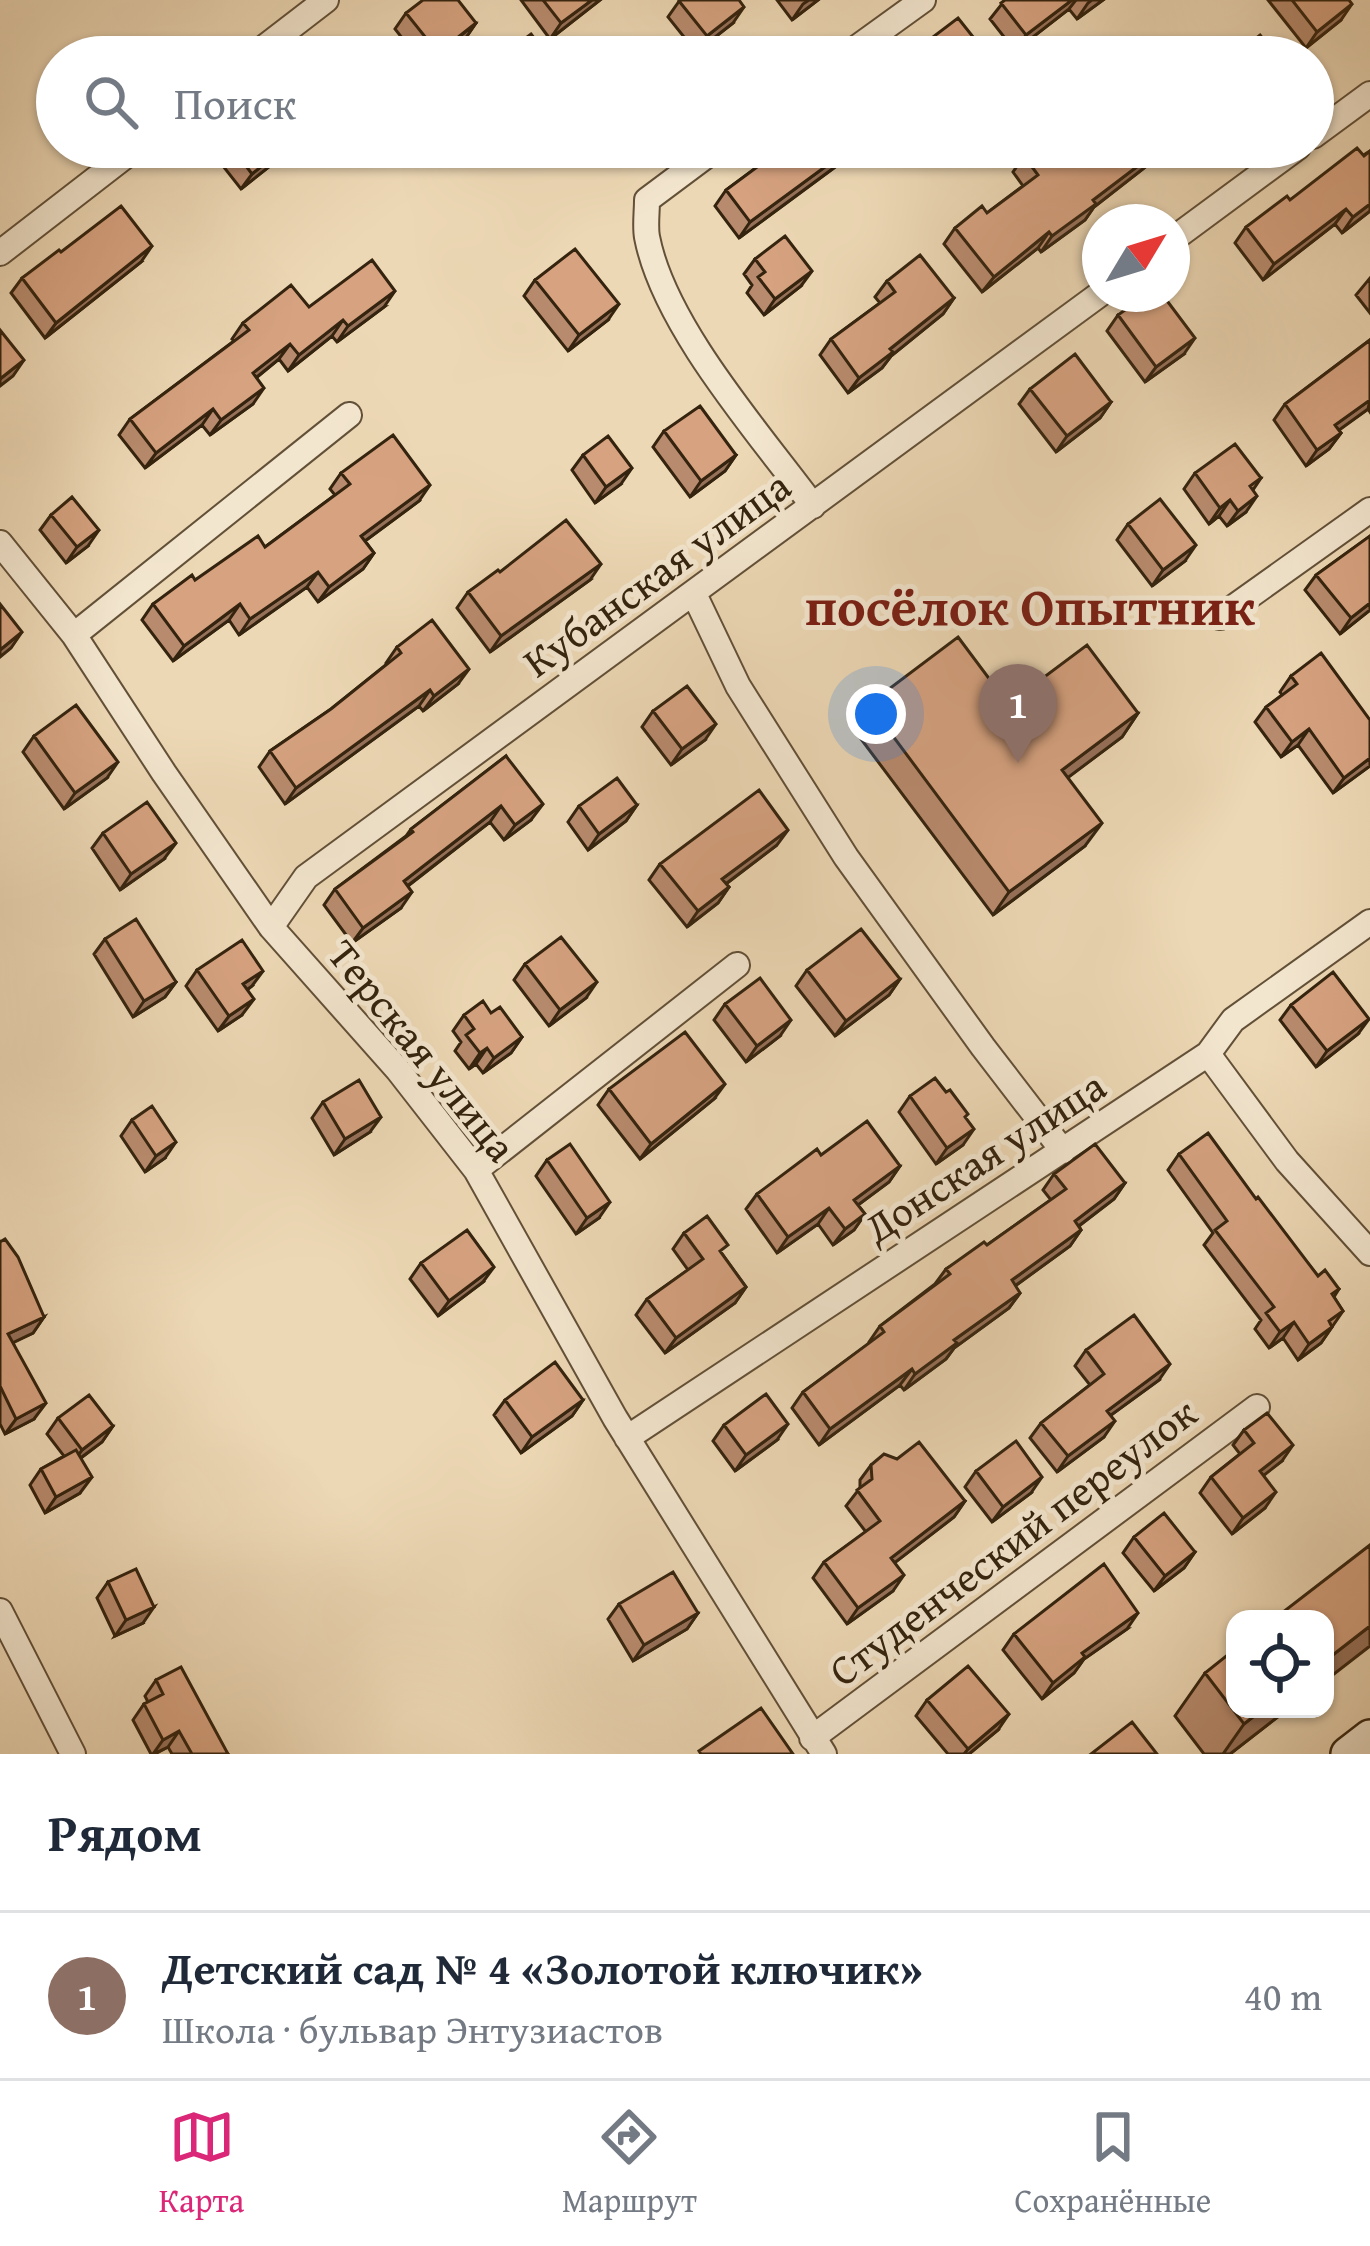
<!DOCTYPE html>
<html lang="ru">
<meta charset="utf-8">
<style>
body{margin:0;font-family:"Gentium Book Plus",serif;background:#f6f6f7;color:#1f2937}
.controls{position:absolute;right:36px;bottom:36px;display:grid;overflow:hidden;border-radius:24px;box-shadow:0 3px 9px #0004}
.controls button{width:108px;height:108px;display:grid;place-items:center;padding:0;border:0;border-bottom:3px solid #e0e1e3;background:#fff;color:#1f2937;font:60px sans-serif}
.compass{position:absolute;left:1082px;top:204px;width:108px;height:108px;border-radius:50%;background:#fff;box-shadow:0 3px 9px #0004;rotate:52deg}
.you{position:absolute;left:876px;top:714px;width:42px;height:42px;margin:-30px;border:9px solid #fff;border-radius:50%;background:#1a73e8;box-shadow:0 0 0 18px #1a73e833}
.badge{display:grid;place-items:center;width:78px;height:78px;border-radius:50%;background:#db2777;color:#fff;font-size:39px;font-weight:700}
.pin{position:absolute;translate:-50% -99px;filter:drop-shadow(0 3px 6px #0008)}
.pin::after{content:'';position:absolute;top:63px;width:42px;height:36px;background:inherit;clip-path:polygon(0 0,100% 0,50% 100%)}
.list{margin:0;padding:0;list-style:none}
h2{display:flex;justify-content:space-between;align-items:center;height:156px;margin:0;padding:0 48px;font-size:51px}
h2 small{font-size:39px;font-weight:400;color:#747a83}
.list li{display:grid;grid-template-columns:78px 1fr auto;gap:36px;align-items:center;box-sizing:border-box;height:168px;padding:0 48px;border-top:3px solid #e0e1e3}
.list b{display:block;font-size:45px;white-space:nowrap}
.list p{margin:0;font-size:39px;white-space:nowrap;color:#747a83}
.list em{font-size:39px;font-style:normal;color:#747a83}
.icon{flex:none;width:66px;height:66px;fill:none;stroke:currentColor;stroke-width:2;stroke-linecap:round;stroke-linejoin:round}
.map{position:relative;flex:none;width:1370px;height:1754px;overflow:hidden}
.search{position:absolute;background:#fff;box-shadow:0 3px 9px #0004;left:36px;right:36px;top:36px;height:132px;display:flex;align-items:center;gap:30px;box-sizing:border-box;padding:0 42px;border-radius:66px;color:#747a83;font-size:45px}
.sheet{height:324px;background:#fff}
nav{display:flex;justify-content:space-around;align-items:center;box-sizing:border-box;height:168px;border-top:3px solid #e0e1e3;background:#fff;font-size:33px;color:#747a83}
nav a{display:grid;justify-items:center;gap:6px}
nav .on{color:#db2777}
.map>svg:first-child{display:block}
</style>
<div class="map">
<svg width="1370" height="1754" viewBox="0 0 1370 1754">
<rect width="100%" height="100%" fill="#edd8b5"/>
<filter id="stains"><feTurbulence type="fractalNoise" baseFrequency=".00167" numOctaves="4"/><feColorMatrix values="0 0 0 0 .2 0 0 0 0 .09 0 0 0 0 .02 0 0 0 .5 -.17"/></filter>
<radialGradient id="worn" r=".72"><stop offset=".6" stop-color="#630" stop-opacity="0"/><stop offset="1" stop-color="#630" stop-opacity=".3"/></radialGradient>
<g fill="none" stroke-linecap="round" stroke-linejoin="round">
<!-- street casing -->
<g stroke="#625038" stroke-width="28">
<path id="street" d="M252 57 326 0
M844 57 923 0
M1313 136 1370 94
M718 147 647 200C647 212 645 226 647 237 664 326 759 433 813 506
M1172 240 1298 147
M0 253 137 147
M0 543 74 635 164 773 271 927 398 1070 476 1170 615 1418 824 1754
M694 594 738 686 846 857 983 1047 1063 1151
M1220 617 1370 510
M74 635 349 415
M271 927 306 877 1100 294
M1208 1054 1287 1161 1370 1253
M476 1170 737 965
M627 1438 1208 1054 1233 1020 1370 922
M0 1611 73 1754
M812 1738 1257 1407"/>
</g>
<!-- secondary casing -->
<g stroke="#34230e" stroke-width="38">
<path id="secondary" d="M1348 1754 1370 1737"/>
</g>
<!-- street -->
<use href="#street" stroke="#f3e6cf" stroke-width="24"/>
<!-- secondary -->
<use href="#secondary" stroke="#f3e6cf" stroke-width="33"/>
</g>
<!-- wall -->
<path fill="#b88b6e" stroke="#34230e" stroke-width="3" d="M521 0H600L550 39Z
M680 0 733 23 696 52 668 17Z
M777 0H818L792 20Z
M1005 0H1103L1077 19 1069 9 1015 51 990 19Z
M1268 0H1349L1341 20 1306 48Z
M406 13 476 23 465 39 442 57H417L395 29Z
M925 43 989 57H915Z
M216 147H294L241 189 212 152Z
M784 147H875L866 154 861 148 739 238 715 206 726 190Z
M1370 151V211L1342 233 1335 224 1263 280 1235 243 1246 227Z
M1024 156 1144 168 1094 207 1085 220 1041 252 1038 248 982 292 944 244 955 228 987 213 1023 186 1013 172Z
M61 252 141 262 45 338 11 293 22 278Z
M755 259 801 286 764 315 747 293 752 285 744 274Z
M1370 278V313L1356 295Z
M535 280 608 320 568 351 524 296Z
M887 281 954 298 943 314 891 356 882 368 848 393 820 355 831 339 880 303 875 297Z
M384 307 337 342 332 336 288 371 279 359 256 378 253 404 210 435 202 425 145 468 119 435 130 419 234 341 232 339 243 323Z
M1118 315 1184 354 1145 382 1107 331Z
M1370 340V412L1368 409 1338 430 1341 433 1329 449 1306 466 1274 420 1285 404Z
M1030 389 1111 402 1100 418 1056 452 1019 404Z
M664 431 736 455 725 471 690 497 653 447Z
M583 455 621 484 595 503 572 470Z
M341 473 419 501 365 541 374 553 363 569 318 602 307 587 239 635 229 620 173 661 142 620 153 604 195 580 265 547 335 495 330 489Z
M1195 473 1261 478 1253 490 1246 512 1227 526 1219 516 1209 524 1184 489Z
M51 515 88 546 66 563 40 530Z
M1128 524 1185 561 1152 586 1117 540Z
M1370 536V610L1340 634 1305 590 1316 575Z
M500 572 590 580 490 652 457 608 468 592Z
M397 647 458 684 423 711 419 706 285 804 259 767 270 751 331 709 387 664 386 663Z
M1291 676 1370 766 1333 793 1298 745 1281 757 1255 722 1266 707 1282 695 1280 692Z
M869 704H1008L1138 713 1122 737 1068 777 1085 846 993 915 852 727Z
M653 711 705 740 671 765 642 727Z
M34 736 107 778 64 809 23 752Z
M506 756 531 820 504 840 490 822 408 886 401 908 352 943 324 905 335 889 406 836 411 829Z
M637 805 626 821 588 850 568 822 579 806Z
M103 833 164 859 120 890 92 848Z
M777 845 726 884 729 887 718 903 687 927 649 880 660 864Z
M105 939 176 982 165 997 133 1017 94 954Z
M525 964 586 998 549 1026 514 980Z
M197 970 252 986 247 990 242 1015 218 1031 186 986Z
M807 970 900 979 889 995 835 1036 796 986Z
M725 1004 780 1036 746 1062 714 1020Z
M1291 1005 1358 1034 1316 1067 1280 1020Z
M491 1013 522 1037 511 1053 483 1073 476 1064 469 1069 455 1051 461 1042 453 1031 464 1015Z
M609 1089 714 1099 640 1159 598 1105Z
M910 1096 965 1118 963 1145 936 1164 899 1112Z
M323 1102 370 1132 334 1155 312 1118Z
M132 1120 165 1158 145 1172 121 1136Z
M1179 1154 1256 1199 1318 1276 1339 1289 1334 1297 1343 1311 1321 1343 1298 1360 1283 1338 1269 1348 1255 1329 1261 1320 1204 1245 1213 1233 1168 1170Z
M821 1155 900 1166 889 1182 858 1205 865 1214 854 1230 833 1245 818 1224 777 1253 746 1209 757 1194Z
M547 1160 599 1218 576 1234 536 1176Z
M1054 1174 1125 1183 1114 1199 1079 1226 1081 1230 1070 1246 1015 1286 1020 1293 1009 1308 954 1348 946 1359 904 1390 900 1385 819 1445 792 1408 803 1392 870 1343 869 1342 880 1326 935 1284 946 1269 987 1245 1051 1200 1043 1190Z
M684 1233 722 1254 746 1287 735 1303 665 1353 636 1315 647 1299 688 1270 673 1249Z
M0 1242 44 1317 33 1333 13 1342 34 1419 5 1434 0 1424Z
M421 1263 483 1282 438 1316 410 1279Z
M1086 1350 1159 1380 1111 1415 1104 1437 1057 1472 1030 1438 1041 1423 1090 1385 1075 1366Z
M505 1400H583L572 1416 521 1453 494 1415Z
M58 1418 113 1426 102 1442 81 1458 80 1493 45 1513 30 1485 41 1469 64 1456 47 1434Z
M724 1425 777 1440 735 1471 713 1441Z
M1244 1430 1282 1461 1263 1475 1265 1508 1232 1534 1200 1493 1211 1477 1240 1454 1233 1445Z
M871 1465 965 1501 954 1517 895 1562 893 1591 847 1624 813 1578 824 1562 866 1532 846 1506 860 1488V1480Z
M976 1471 1031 1493 992 1522 965 1487Z
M1134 1537 1195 1552 1184 1568 1154 1591 1123 1553Z
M108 1582 143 1623 115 1636 97 1598Z
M619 1604 698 1613 687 1629 633 1661 608 1619Z
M1127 1629 1084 1659 1074 1673 1042 1699 1003 1650 1014 1634Z
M1205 1673 1288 1709 1230 1754H1204L1175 1716Z
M156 1680 228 1754H172L168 1747 155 1754H151L133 1720 144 1704 148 1702 145 1696Z
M927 1700 998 1730 969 1754H948L916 1716Z"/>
<!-- shaded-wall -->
<path fill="#96715a" stroke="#34230e" stroke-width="3" d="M592 0H600L550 39 561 23Z
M809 0H818L792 20 803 4Z
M1072 0H1076L1069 9 1015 51 1026 35Z
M1092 0H1103L1077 19 1088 3Z
M1352 4 1341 20 1306 48 1317 32Z
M744 7 733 23 696 52 707 36Z
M476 23 465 39 442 57H435Z
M285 147H294L241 189 252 174Z
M852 147H862L739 238 750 222Z
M1155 153 1144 168 1094 207 1085 220 1041 252 1052 236 1093 200Z
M1370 204V211L1342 233 1353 217Z
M1346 209 1335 224 1263 280 1274 264Z
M1049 232 1038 248 982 292 994 277Z
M152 246 141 262 45 338 56 323Z
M812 271 801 286 764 315 775 299Z
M395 291 384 307 337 342 348 326Z
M954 298 943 314 891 356 882 368 848 393 859 378 890 349Z
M619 304 608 320 568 351 579 335Z
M343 320 332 336 288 371 299 355Z
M1195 338 1184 354 1145 382 1156 367Z
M290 344 279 359 242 389 253 373Z
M24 360 13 376 0 386V379Z
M264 388 253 404 210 435 221 420Z
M1370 400 1368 409 1324 441 1335 425Z
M1111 402 1100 418 1056 452 1067 436Z
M213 409 202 425 145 468 156 453Z
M1341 433 1329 449 1306 466 1317 450Z
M736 455 725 471 690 497 701 481Z
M632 468 621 484 595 503 606 487Z
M430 485 419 501 350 552 361 536Z
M1257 496 1246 512 1227 526 1238 511Z
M1230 500 1219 516 1209 524 1220 508Z
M99 530 88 546 66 563 77 547Z
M1196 545 1185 561 1152 586 1163 570Z
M374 553 363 569 318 602 329 587Z
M601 564 590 580 490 652 501 636Z
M318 572 307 587 239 635 250 619Z
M1370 603V610L1340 634 1351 618Z
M240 604 229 620 173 661 184 646Z
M22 632 11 648 0 657V650Z
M469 669 458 684 423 711 434 696Z
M430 690 419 706 285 804 296 788Z
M1138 713 1122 737 1046 794 1062 770Z
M716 724 705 740 671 765 682 749Z
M1309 729 1298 745 1281 757 1292 742Z
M1370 758V766L1333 793 1344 778Z
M118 762 107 778 64 809 75 793Z
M543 804 531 820 504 840 515 825Z
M637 805 626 821 588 850 599 834Z
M501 806 490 822 393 897 404 881Z
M1102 823 1085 846 993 915 1009 892Z
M788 830 777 845 711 895 722 879Z
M176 843 164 859 120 890 131 874Z
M729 887 718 903 687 927 698 911Z
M412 892 401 908 352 943 363 928Z
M263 971 252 986 232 1000 243 984Z
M900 979 889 995 835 1036 846 1021Z
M176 982 165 997 133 1017 144 1001Z
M597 982 586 998 549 1026 560 1010Z
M254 999 242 1015 218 1031 229 1016Z
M1369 1019 1358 1034 1316 1067 1327 1051Z
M791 1020 780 1036 746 1062 757 1046Z
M522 1037 511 1053 483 1073 494 1058Z
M487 1048 476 1064 469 1069 480 1053Z
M725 1084 714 1099 640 1159 651 1144Z
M381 1117 370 1132 334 1155 345 1139Z
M974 1129 963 1145 936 1164 947 1148Z
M176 1142 165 1158 145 1172 156 1156Z
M900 1166 889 1182 843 1216 854 1200Z
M1125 1183 1114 1199 1064 1237 1075 1221Z
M610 1202 599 1218 576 1234 587 1218Z
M829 1208 818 1224 777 1253 788 1237Z
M865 1214 854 1230 833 1245 845 1229Z
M1081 1230 1070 1246 1001 1296 1012 1280Z
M494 1267 483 1282 438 1316 449 1301Z
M746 1287 735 1303 665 1353 676 1338Z
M1020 1293 1009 1308 954 1348 946 1359 904 1390 915 1374 954 1340Z
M44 1317 33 1333 0 1349 8 1334Z
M1294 1322 1283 1338 1269 1348 1280 1332Z
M1332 1327 1321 1343 1298 1360 1309 1344Z
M1170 1364 1159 1380 1096 1426 1107 1411Z
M912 1369 900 1385 819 1445 830 1429Z
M583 1400 572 1416 521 1453 532 1437Z
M46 1403 34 1419 5 1434 16 1419Z
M1115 1421 1104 1437 1057 1472 1068 1456Z
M788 1424 777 1440 735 1471 746 1455Z
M113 1426 102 1442 71 1465 82 1450Z
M1293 1445 1282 1461 1249 1487 1260 1471Z
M92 1477 80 1493 45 1513 56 1497Z
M1042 1477 1031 1493 992 1522 1003 1507Z
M1276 1492 1265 1508 1232 1534 1243 1518Z
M965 1501 954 1517 880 1574 891 1558Z
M1195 1552 1184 1568 1154 1591 1165 1576Z
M904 1575 893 1591 847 1624 858 1608Z
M154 1607 143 1623 115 1636 126 1620Z
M698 1613 687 1629 633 1661 644 1645Z
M1138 1613 1127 1629 1084 1659 1074 1673 1042 1699 1053 1683 1082 1653Z
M1370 1626V1646L1325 1681V1661Z
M1263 1709H1288L1230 1754H1223L1244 1724Z
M1009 1714 998 1730 969 1754H964L968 1749Z
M179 1731 168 1747 153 1754 163 1740Z"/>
<!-- building -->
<path fill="#d6a280" stroke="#34230e" stroke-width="3" d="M423 0H458L476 23 438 53 406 13Z
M543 0H592L561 23Z
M680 0H739L744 7 707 36 679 1Z
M1005 0H1072L1026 35 1001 3Z
M1292 0H1349L1352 4 1317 32Z
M958 18 989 57H935L925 43Z
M531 34 548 57H500Z
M1260 35 1277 57H1232Z
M666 45 675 57H651Z
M232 147H285L252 174Z
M784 147H852L750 222 726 190Z
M1036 147H1054L1064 160 1081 147H1151L1155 153 1093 200 1096 204 1052 236 1049 232 994 277 955 228 982 206 987 213 1038 175 1024 156Z
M1357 148 1364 156 1370 151V204L1353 217 1346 209 1274 264 1246 227 1287 196 1290 200Z
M121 206 152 246 56 323 22 278 59 250 61 252Z
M785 236 812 271 775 299 758 277 765 272 755 259Z
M575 249 619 304 579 335 535 280Z
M920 255 954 298 890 349 893 352 859 378 831 339 895 292 887 281Z
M372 260 395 291 348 326 343 320 299 355 290 344 253 373 264 388 221 420 213 409 156 453 130 419 249 330 243 323 291 285 309 307Z
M1147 294H1162L1195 338 1156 367 1118 315Z
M0 330 24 360 0 379Z
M1370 340V400L1335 425 1341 433 1317 450 1285 404Z
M1075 354 1111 402 1067 436 1030 389Z
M700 406 736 455 701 481 664 431Z
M393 435 430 485 361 536 374 553 329 587 318 572 250 619 240 604 184 646 153 604 192 575 195 580 258 536 265 547 350 484 341 473Z
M608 436 632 468 606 487 583 455Z
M1235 444 1261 478 1250 486 1257 496 1238 511 1230 500 1220 508 1195 473Z
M72 497 99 530 77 547 51 515Z
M1160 499 1196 545 1163 570 1128 524Z
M566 520 601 564 501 636 468 592 498 570 500 572Z
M1370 536V603L1351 618 1316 575Z
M0 604 22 632 0 650Z
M432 620 469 669 434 696 430 690 296 788 270 751 331 709 401 653 397 647Z
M958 637 1008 704 1087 645 1138 713 1062 770 1102 823 1009 892 869 704Z
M1321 653 1370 720V758L1344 778 1309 729 1292 742 1266 707 1297 684 1291 676Z
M687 686 716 724 682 749 653 711Z
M76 705 118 762 75 793 34 736Z
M506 756 543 804 515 825 501 806 404 881 412 892 363 928 335 889 413 832 411 829Z
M617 778 637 805 599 834 579 806Z
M759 790 788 830 722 879 729 887 698 911 660 864Z
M147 802 176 843 131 874 103 833Z
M136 919 176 982 144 1001 105 939Z
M861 929 900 979 846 1021 807 970Z
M561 937 597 982 560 1010 525 964Z
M242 940 263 971 243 984 254 999 229 1016 197 970Z
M1333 972 1369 1019 1327 1051 1291 1005Z
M760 978 791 1020 757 1046 725 1004Z
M483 1001 491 1013 500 1007 522 1037 494 1058 487 1048 480 1053 466 1035 474 1029 464 1015Z
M685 1032 725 1084 651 1144 609 1089Z
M935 1078 946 1092 950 1090 968 1114 965 1117 974 1129 947 1148 910 1096Z
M359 1080 381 1117 345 1139 323 1102Z
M152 1106 176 1142 156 1156 132 1120Z
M867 1121 900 1166 854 1200 865 1214 845 1229 829 1208 788 1237 757 1194 817 1149 821 1155Z
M1208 1133 1256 1199 1258 1197 1318 1276 1325 1270 1339 1289 1332 1294 1343 1311 1329 1321 1332 1327 1309 1344 1294 1322 1280 1332 1266 1313 1274 1307 1215 1230 1227 1221 1179 1154Z
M570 1144 610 1202 587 1218 547 1160Z
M1095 1144 1125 1183 1075 1221 1081 1230 1012 1280 1020 1293 954 1340 957 1343 915 1374 912 1369 830 1429 803 1392 884 1332 880 1326 950 1274 946 1269 984 1242 987 1245 1066 1189 1054 1174Z
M707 1216 728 1245 720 1251 746 1287 676 1338 647 1299 703 1259 684 1233Z
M467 1230 494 1267 449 1301 421 1263Z
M5 1239 18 1257 44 1317 8 1334 46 1403 16 1419 0 1386V1242Z
M1134 1315 1170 1364 1107 1411 1115 1421 1068 1456 1041 1423 1104 1374 1086 1350Z
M555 1362 583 1400 532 1437 505 1400Z
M766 1394 788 1424 746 1455 724 1425Z
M89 1395 113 1426 82 1450 58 1418Z
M1267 1413 1293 1445 1260 1471 1276 1492 1243 1518 1211 1477 1254 1443 1244 1430Z
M1016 1441 1042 1477 1003 1507 976 1471Z
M919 1442 965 1501 891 1558 904 1575 858 1608 824 1562 880 1521 857 1490 872 1479 871 1465 884 1454 897 1459Z
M76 1450 92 1477 56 1497 41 1469Z
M1164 1513 1195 1552 1165 1576 1134 1537Z
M1370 1545V1626L1325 1661V1619H1274Z
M1104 1564 1138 1613 1082 1653 1085 1657 1053 1683 1014 1634Z
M136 1569 154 1607 126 1620 108 1582Z
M673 1572 698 1613 644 1645 619 1604Z
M1235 1649V1709H1263L1244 1724 1205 1673Z
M968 1666 1009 1714 968 1749 927 1700Z
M181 1667 228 1754H192L179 1731 163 1740 144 1704 163 1694 156 1680Z
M761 1708 793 1754H701L699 1751Z
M1132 1722 1157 1754H1091Z"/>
<g text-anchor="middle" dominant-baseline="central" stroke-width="10" stroke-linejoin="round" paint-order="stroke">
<!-- street labels -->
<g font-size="42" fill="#34230e" stroke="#f3e6cf">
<text transform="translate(656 573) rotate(-36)">Кубанская улица</text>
<text transform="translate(423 1050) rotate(51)">Терская улица</text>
<text transform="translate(984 1156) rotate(-33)">Донская улица</text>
<text transform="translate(1012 1541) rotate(-37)">Студенческий переулок</text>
</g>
<!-- district labels -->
<g font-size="54" font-weight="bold" fill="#7a1f14" stroke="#f3e6cf">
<text x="1030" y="605">посёлок Опытник</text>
</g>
</g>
<rect width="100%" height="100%" filter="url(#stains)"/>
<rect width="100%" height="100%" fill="url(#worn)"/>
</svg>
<div class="controls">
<button><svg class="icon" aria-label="locate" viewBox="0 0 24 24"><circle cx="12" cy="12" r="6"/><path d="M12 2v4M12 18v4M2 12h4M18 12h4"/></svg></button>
</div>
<svg class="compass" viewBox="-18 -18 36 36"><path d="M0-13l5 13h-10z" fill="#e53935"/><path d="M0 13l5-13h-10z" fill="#747a83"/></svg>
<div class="you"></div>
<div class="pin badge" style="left:1018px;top:763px;background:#8d6e63">1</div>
<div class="search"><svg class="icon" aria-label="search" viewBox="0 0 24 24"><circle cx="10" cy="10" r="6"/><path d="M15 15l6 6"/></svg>Поиск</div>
</div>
<section class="sheet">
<h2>Рядом<small></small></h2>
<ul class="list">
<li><span class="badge" style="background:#8d6e63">1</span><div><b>Детский сад № 4 «Золотой ключик»</b><p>Школа · бульвар Энтузиастов</p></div><em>40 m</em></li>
</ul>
</section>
<nav>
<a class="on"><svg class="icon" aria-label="map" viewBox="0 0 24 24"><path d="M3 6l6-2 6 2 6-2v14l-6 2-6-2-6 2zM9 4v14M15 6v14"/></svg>Карта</a>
<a><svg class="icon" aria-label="directions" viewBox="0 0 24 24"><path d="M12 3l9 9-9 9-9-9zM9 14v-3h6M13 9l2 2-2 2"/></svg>Маршрут</a>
<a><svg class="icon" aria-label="saved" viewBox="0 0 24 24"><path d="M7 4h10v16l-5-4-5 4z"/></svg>Сохранённые</a>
</nav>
